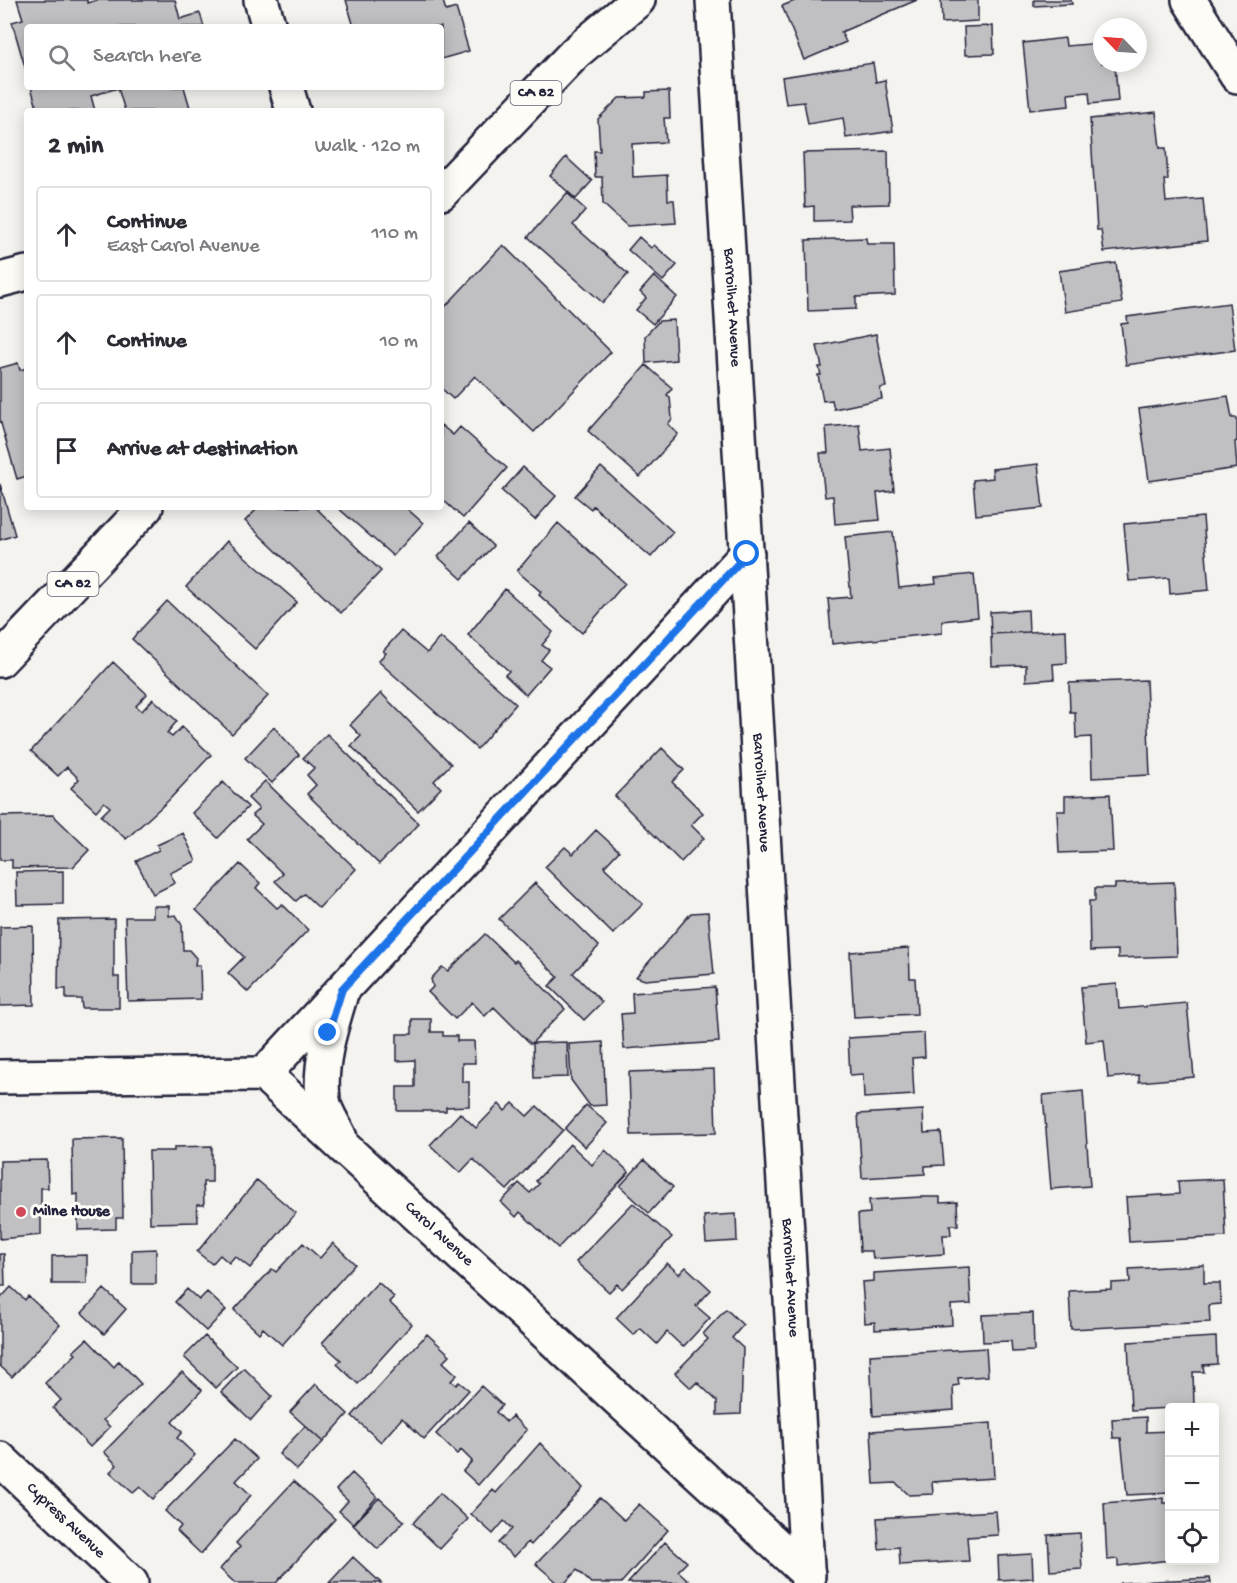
<!DOCTYPE html>
<meta charset="utf-8">
<style>
body{margin:0;font-family:"Gochi Hand",sans-serif;background:#f2f2f3;color:#2b2b33}
.controls{position:absolute;right:18px;bottom:18px;display:grid;overflow:hidden;border-radius:6px;box-shadow:0 3px 15px #0003}
.controls button{width:54px;height:54px;display:grid;place-items:center;padding:0;border:0;border-bottom:2px solid #e1e1e2;background:#fff;color:#2b2b33;font:30px sans-serif}
.compass{position:absolute;left:1093px;top:18px;width:54px;height:54px;border-radius:50%;background:#fff;box-shadow:0 3px 15px #0003;rotate:295deg}
.stop{position:absolute;width:18px;height:18px;margin:-14px;border:4px solid #1a73e8;border-radius:50%;background:#fff}
.stop.end{background:#1a73e8;border-color:#fff;box-shadow:0 2px 6px #0008}
.list{margin:0;padding:0;list-style:none}
h2{display:flex;justify-content:space-between;align-items:center;height:78px;margin:0;padding:0 24px;font-size:26px}
h2 small{font-size:20px;font-weight:400;color:#7c7c81}
.list li{display:grid;grid-template-columns:39px 1fr auto;gap:18px;align-items:center;box-sizing:border-box;height:96px;margin:0 12px 12px;padding:0 12px;border:2px solid #e1e1e2;border-radius:6px}
.list b{display:block;font-size:22px;white-space:nowrap}
.list p{margin:0;font-size:20px;white-space:nowrap;color:#7c7c81}
.list em{font-size:20px;font-style:normal;color:#7c7c81}
.icon{flex:none;width:33px;height:33px;fill:none;stroke:currentColor;stroke-width:2;stroke-linecap:round;stroke-linejoin:round}
.map{position:relative;flex:none;width:1237px;height:1583px;overflow:hidden}
.search{position:absolute;background:#fff;box-shadow:0 3px 15px #0003;left:24px;top:24px;width:420px;height:66px;display:flex;align-items:center;gap:15px;box-sizing:border-box;padding:0 21px;border-radius:6px;color:#7c7c81;font-size:22px}
.panel{position:absolute;background:#fff;box-shadow:0 3px 15px #0003;left:24px;top:108px;width:420px;height:402px;border-radius:6px}
.map>svg:first-child{display:block}
</style>
<div class="map">
<svg width="1237" height="1583" viewBox="0 0 1237 1583">
<rect width="100%" height="100%" fill="#f4f3ef"/>
<filter id="ink" filterUnits="userSpaceOnUse"><feTurbulence type="fractalNoise" baseFrequency=".0167" numOctaves="2"/><feDisplacementMap in="SourceGraphic" scale="12" xChannelSelector="R" yChannelSelector="G"/><feConvolveMatrix kernelMatrix="1 2 1 2 8 2 1 2 1" color-interpolation-filters="sRGB"/></filter>
<g filter="url(#ink)">
<!-- building -->
<path fill="#c0bfc2" stroke="#22223b" stroke-width="1.5" d="M17 0H87V3L97 0H175L180 19 200 13 204 27H27V74L12 22 23 19Z
M346 0H446L443 1 446 11 456 8 469 51 441 59V27H354Z
M797 0H917L841 32 846 42 804 60 782 6Z
M941 0H978V21L942 23Z
M1034 0H1071L1072 4 1034 6Z
M993 26 994 54 965 55 964 27Z
M1065 38 1066 46 1102 43V63H1127L1115 65 1118 101 1090 104 1089 92 1068 94 1069 106 1030 110 1023 43Z
M873 63 876 82 885 80 893 131 846 138 843 118 808 124 804 102 786 104 782 77Z
M31 87H184L191 111H125L118 88 91 96 95 111H38Z
M669 91 670 118H664L666 142 632 144 633 177 667 175 668 200H674L676 223 627 226 603 204 602 177H595L594 151H600L598 119 619 98 646 97V92Z
M1156 112 1160 148H1166L1168 180H1164L1166 202 1203 199 1207 241 1104 252 1101 230H1097L1090 119Z
M888 151 889 204 849 205 850 220 814 221V206L805 207 803 153Z
M566 157 592 181 576 199 550 176Z
M567 193 586 210 573 225 628 274 603 303 528 237Z
M639 237 651 248 654 245 677 265 663 281 628 250Z
M866 238 867 244H894L895 295 856 297V309L808 311 806 240Z
M503 245 611 352 534 432 475 376 453 399 441 388V311Z
M1116 263 1122 303 1065 312 1059 271Z
M654 276 677 297 653 324 636 310 646 298 640 292Z
M1229 303 1235 350 1126 365 1121 324 1128 323 1127 317Z
M674 320 676 360 646 363 645 336 659 321Z
M876 334 886 387 880 388 882 399 834 409 832 400 823 401 818 375H821L819 367H822L817 346Z
M18 363 20 370 27 368V476L17 479 0 420V368Z
M646 365 672 388 667 395 670 397 672 419 668 424 678 434 640 477 588 431Z
M1228 396 1232 418H1237V441L1235 442 1237 468 1149 481 1139 409Z
M859 424 862 451 890 448 894 491 877 493 880 520 835 524 833 496 825 497 820 453H828L826 427Z
M441 425 453 435 460 427 507 468 463 518 441 498Z
M1038 464 1043 508 976 515 973 480 993 478 992 469Z
M523 467 556 496 535 520 502 491Z
M601 467 673 532 651 557 593 506 591 509 575 496Z
M0 484 15 535 0 540Z
M259 507H315L381 571 341 613 245 521Z
M337 507H405L423 523 393 556Z
M1203 517 1209 590 1170 594 1169 578 1129 581 1124 524Z
M469 523 493 546 462 579 438 557Z
M558 523 625 583 582 633 539 595 541 592 517 571Z
M893 532 899 588 936 584 935 578 974 574 978 617 942 621V633L832 644 828 599 851 597 845 537Z
M227 541 297 602 255 649 186 587Z
M505 589 553 632 542 645 549 650 541 660 550 667 526 695 505 675 509 671 468 635Z
M167 601 268 696 232 734 132 639Z
M1028 610 1029 632 991 634 990 612Z
M1066 630 1067 663 1053 664 1054 679 1026 681V665L992 666 991 634Z
M401 631 427 653 440 637 516 704 477 749 378 661 386 653 383 651Z
M113 662 147 694 136 706 142 711 153 699 177 721 167 733 172 737 182 727 211 755 168 801 126 839 101 816 110 807 104 802 96 811 71 788 79 779 67 767 58 776 31 751Z
M1146 680 1150 775 1092 778 1091 737 1076 738 1075 712H1070L1069 683Z
M381 693 451 764 434 781 441 788 418 811 351 746 361 736 350 725Z
M274 727 299 755 272 783 245 758Z
M327 734 419 824 379 864 307 794 316 785 307 775 314 768 303 758Z
M662 748 684 770 672 782 703 813 691 825 704 838 681 862 615 796Z
M265 781 356 869 319 908 304 894 296 901 275 881 283 874 247 839 262 824 252 815 259 809 248 798Z
M223 782 248 807 218 838 192 813Z
M1110 794 1113 851 1059 853 1057 811H1065V796Z
M53 815 89 850 73 867 12 868V860H0V816Z
M596 830 619 851 604 867 643 904 613 934 545 867 565 847 573 854Z
M183 833 196 861 170 873 175 883 153 894 136 861 159 850 157 845Z
M240 864 260 883 256 888 277 908 282 904 308 930 248 992 228 973 244 957 196 910Z
M63 871V904L17 905 16 872Z
M1174 882 1177 956 1118 958V950L1090 951 1089 901H1095V888H1115V884Z
M535 883 599 946 573 973 602 1002 584 1020 549 986 558 977 499 919Z
M153 906H169V916L176 915 182 925 183 950H189L196 958 195 965H200L201 999 128 1001 125 917H153Z
M708 912 714 974 645 980 636 977 691 913Z
M114 919V977H119V1008H82L81 999H66V989H58L59 920Z
M33 926 34 1005 0 1006V927Z
M485 934 514 962 516 960 565 1009 531 1044 494 1007 485 1016 472 1002 455 1019 428 992 433 987 431 979 442 967 448 971Z
M909 948 910 978H915L917 1014 854 1017 850 952Z
M1117 984 1119 1009 1187 1003 1194 1077 1139 1082V1075L1108 1078 1104 1040 1086 1042 1081 987Z
M715 987 719 1042 624 1049 621 1014 633 1013 632 993Z
M412 1019H431V1032H443V1036H457V1041H474L475 1063H462V1082H469V1106L446 1107V1111H397V1087H415V1060L397 1061V1034H412Z
M924 1033 925 1057 912 1058 914 1095 864 1098 863 1074 850 1075 848 1038Z
M567 1042 568 1077 534 1078 533 1043Z
M603 1042 606 1105 590 1106 571 1080 569 1044Z
M714 1069 716 1133 631 1135 629 1072Z
M1083 1091 1090 1186 1051 1189 1043 1095Z
M513 1103 527 1116 537 1106 563 1130 507 1190 473 1159 460 1173 430 1145 460 1113 476 1128 499 1104 505 1111Z
M586 1105 607 1123 585 1147 565 1129Z
M923 1110 924 1133 941 1132 944 1165 925 1166V1174L862 1178 858 1114Z
M122 1138 123 1218H116V1229L78 1230V1194L73 1195 72 1139Z
M570 1144 592 1165 605 1150 629 1172 558 1248 520 1212 516 1217 501 1202 519 1183 530 1193 539 1184 536 1181Z
M212 1146V1182H203L204 1205H197L198 1222 150 1223 149 1151H174V1147Z
M47 1160 48 1188H41V1235L0 1239V1161Z
M644 1160 673 1187 649 1213 620 1186Z
M1223 1179 1226 1237 1129 1242 1126 1197 1179 1194 1178 1181Z
M257 1180 296 1213 250 1268 235 1256 229 1263 220 1255 212 1264 197 1252Z
M921 1197H940V1203L957 1202 958 1225H950L951 1235H943L944 1254 873 1259 872 1251H860L858 1214 870 1213 869 1200Z
M633 1203 672 1237 622 1289 617 1284 609 1292 576 1262Z
M736 1214 737 1241 706 1243 704 1216Z
M303 1243 320 1258 333 1243 355 1264 282 1345 263 1328 259 1333 234 1310 272 1269 276 1272Z
M156 1249V1284H132V1250Z
M0 1254H4L5 1286H0Z
M87 1255V1284H52V1256Z
M667 1263 679 1274 686 1267 711 1290 696 1306 710 1318 683 1347 667 1332 657 1344 640 1328 634 1335 616 1318Z
M1204 1265V1283H1220L1221 1304 1209 1305 1210 1322 1071 1329 1069 1291 1111 1289V1283L1130 1282 1129 1269Z
M969 1267 971 1304 951 1305 952 1325 875 1330V1322L865 1323 862 1282 874 1281V1273Z
M378 1282 394 1297 389 1302 412 1324 358 1384 337 1364 341 1360 322 1343Z
M11 1287 25 1300 28 1296 60 1325 12 1377 0 1366V1299Z
M104 1289 126 1309 104 1334 82 1313Z
M187 1289 199 1300 207 1292 226 1310 206 1331 175 1302Z
M726 1309 743 1325 732 1338 743 1348 741 1414 717 1415V1401L697 1382 691 1388 675 1373 708 1339 703 1334Z
M1033 1313 1034 1351 1012 1352 1011 1341 983 1342 982 1315Z
M427 1334 450 1355 443 1362 457 1375 451 1381 456 1385 459 1382 469 1390 424 1439 402 1418 381 1442 352 1416Z
M205 1336 237 1367 216 1388 184 1357Z
M1216 1337 1217 1364 1203 1365 1204 1372H1193L1194 1407 1131 1410 1128 1342Z
M87 1339 114 1367 119 1361 141 1384 103 1420 110 1427 90 1447 53 1408 61 1400 45 1383 76 1354 73 1352Z
M986 1348 988 1376 958 1378 959 1385 953 1386 954 1410 873 1416 870 1355Z
M244 1368 272 1396 251 1420 221 1392Z
M182 1372 202 1390 172 1422 182 1432 177 1438 195 1455 153 1499 140 1487 133 1493 110 1472 117 1465 104 1452Z
M316 1384 348 1414 323 1442 290 1412Z
M481 1386 502 1405 496 1412 506 1422 512 1416 527 1430 478 1485 463 1471 472 1461 461 1450 457 1454 436 1434Z
M1146 1417V1432L1170 1431V1493L1127 1495 1121 1438H1113L1112 1419Z
M991 1423 994 1478 932 1482 933 1494 909 1495 896 1483 874 1484 871 1431Z
M305 1426 323 1442 297 1470 279 1454Z
M235 1439 257 1459 236 1481 251 1495 201 1554 177 1531 181 1526 165 1511Z
M540 1443 583 1488 531 1545 528 1542 514 1557 498 1543 512 1529 504 1521 493 1534 471 1514 493 1490 496 1493Z
M352 1473 377 1497 353 1524 339 1511 348 1501 336 1490Z
M294 1481 335 1519 276 1583H235L220 1569 240 1547 236 1543Z
M440 1493 468 1519 440 1549 413 1523Z
M379 1498 404 1521 378 1549 353 1525Z
M600 1498 624 1520 639 1504 668 1530 621 1583H591L577 1570 565 1583H558L536 1564Z
M1163 1498V1503H1170V1560L1118 1566V1559L1107 1560 1104 1503Z
M996 1511 998 1535 967 1537 969 1561 900 1565 899 1547 879 1549 877 1518Z
M1080 1533 1082 1569 1050 1571 1048 1535Z
M665 1542 687 1562 678 1571 688 1580 685 1583H628Z
M1032 1554 1033 1578 999 1580 998 1556Z
M353 1557 381 1583H329Z
M1210 1578 1211 1583H1119Z"/>
<g fill="none" stroke-linecap="round" stroke-linejoin="round">
<!-- minor casing -->
<g stroke="#22223b" stroke-width="38">
<g id="minor">
<path id="s1" d="M713 0 808 1583"/>
<path d="M1189 0 1237 76"/>
<path d="M0 280 27 273"/>
<path d="M264 1074 747 554"/>
<path id="s2" d="M0 1077 264 1074 808 1574"/>
<path d="M340 1138C335 1126 324 1111 323 1099 319 1064 330 1030 340 997"/>
<path id="s3" d="M0 1459 131 1583"/>
</g>
</g>
<!-- secondary casing -->
<g stroke="#22223b" stroke-width="38">
<path id="secondary" d="M261 0 269 27
M286 87 293 111"/>
</g>
<!-- primary casing -->
<g stroke="#22223b" stroke-width="38">
<path id="primary" d="M441 193 576 52 638 0
M0 660 146 507"/>
</g>
<!-- minor -->
<use href="#minor" stroke="#fdfcf7" stroke-width="33"/>
<!-- secondary -->
<use href="#secondary" stroke="#fdfcf7" stroke-width="33"/>
<!-- primary -->
<use href="#primary" stroke="#fdfcf7" stroke-width="33"/>
</g>
</g>
<g fill="none" stroke-linecap="round" stroke-linejoin="round" filter="url(#ink)">
<!-- route -->
<path stroke="#1a73e8" stroke-width="8" d="M328 1033 342 989 747 554"/>
</g>
<!-- markers -->
<circle fill="#d1495b" stroke="#fdfcf7" stroke-width="2" cx="21" cy="1212" r="6"/>
<g text-anchor="middle" dominant-baseline="central" stroke-width="6" stroke-linejoin="round" paint-order="stroke">
<!-- shield labels -->
<g fill="#fdfcf7" stroke="#646373" stroke-width="1.5">
<rect x="510.5" y="81" width="51" height="24" rx="4.5"/>
<rect x="47.5" y="572" width="51" height="24" rx="4.5"/>
</g>
<g font-size="15" font-weight="bold" fill="#22223b">
<text x="536" y="93">CA 82</text>
<text x="73" y="584">CA 82</text>
</g>
<!-- street labels -->
<g font-size="16" fill="#22223b" stroke="#fdfcf7">
<text stroke="none"><textPath href="#s1" startOffset="308">Barroilhet Avenue</textPath></text>
<text stroke="none"><textPath href="#s1" startOffset="794">Barroilhet Avenue</textPath></text>
<text stroke="none"><textPath href="#s2" startOffset="501">Carol Avenue</textPath></text>
<text stroke="none"><textPath href="#s1" startOffset="1280">Barroilhet Avenue</textPath></text>
<text stroke="none"><textPath href="#s3" startOffset="90">Cypress Avenue</textPath></text>
</g>
<!-- poi labels -->
<g font-size="16" font-weight="bold" fill="#22223b" stroke="#fdfcf7" text-anchor="start">
<text x="33" y="1212">Milne House</text>
</g>
</g>
</svg>
<div class="controls">
<button>+</button>
<button>−</button>
<button><svg class="icon" aria-label="locate" viewBox="0 0 24 24"><circle cx="12" cy="12" r="6"/><path d="M12 2v4M12 18v4M2 12h4M18 12h4"/></svg></button>
</div>
<svg class="compass" viewBox="-18 -18 36 36"><path d="M0-13l5 13h-10z" fill="#e53935"/><path d="M0 13l5-13h-10z" fill="#7c7c81"/></svg>
<div class="stop" style="left:747px;top:554px"></div>
<div class="stop end" style="left:328px;top:1033px"></div>
<div class="search"><svg class="icon" aria-label="search" viewBox="0 0 24 24"><circle cx="10" cy="10" r="6"/><path d="M15 15l6 6"/></svg>Search here</div>
<section class="panel">
<h2>2 min<small>Walk · 120 m</small></h2>
<ul class="list">
<li><svg class="icon" aria-label="ahead" viewBox="0 0 24 24"><path d="M12 20V5M6 11l6-6 6 6"/></svg><div><b>Continue</b><p>East Carol Avenue</p></div><em>110 m</em></li>
<li><svg class="icon" aria-label="ahead" viewBox="0 0 24 24"><path d="M12 20V5M6 11l6-6 6 6"/></svg><div><b>Continue</b></div><em>10 m</em></li>
<li><svg class="icon" aria-label="arrive" viewBox="0 0 24 24"><path d="M6 21V4h12l-3 4 3 4H6"/></svg><div><b>Arrive at destination</b></div></li>
</ul>
</section>
</div>
